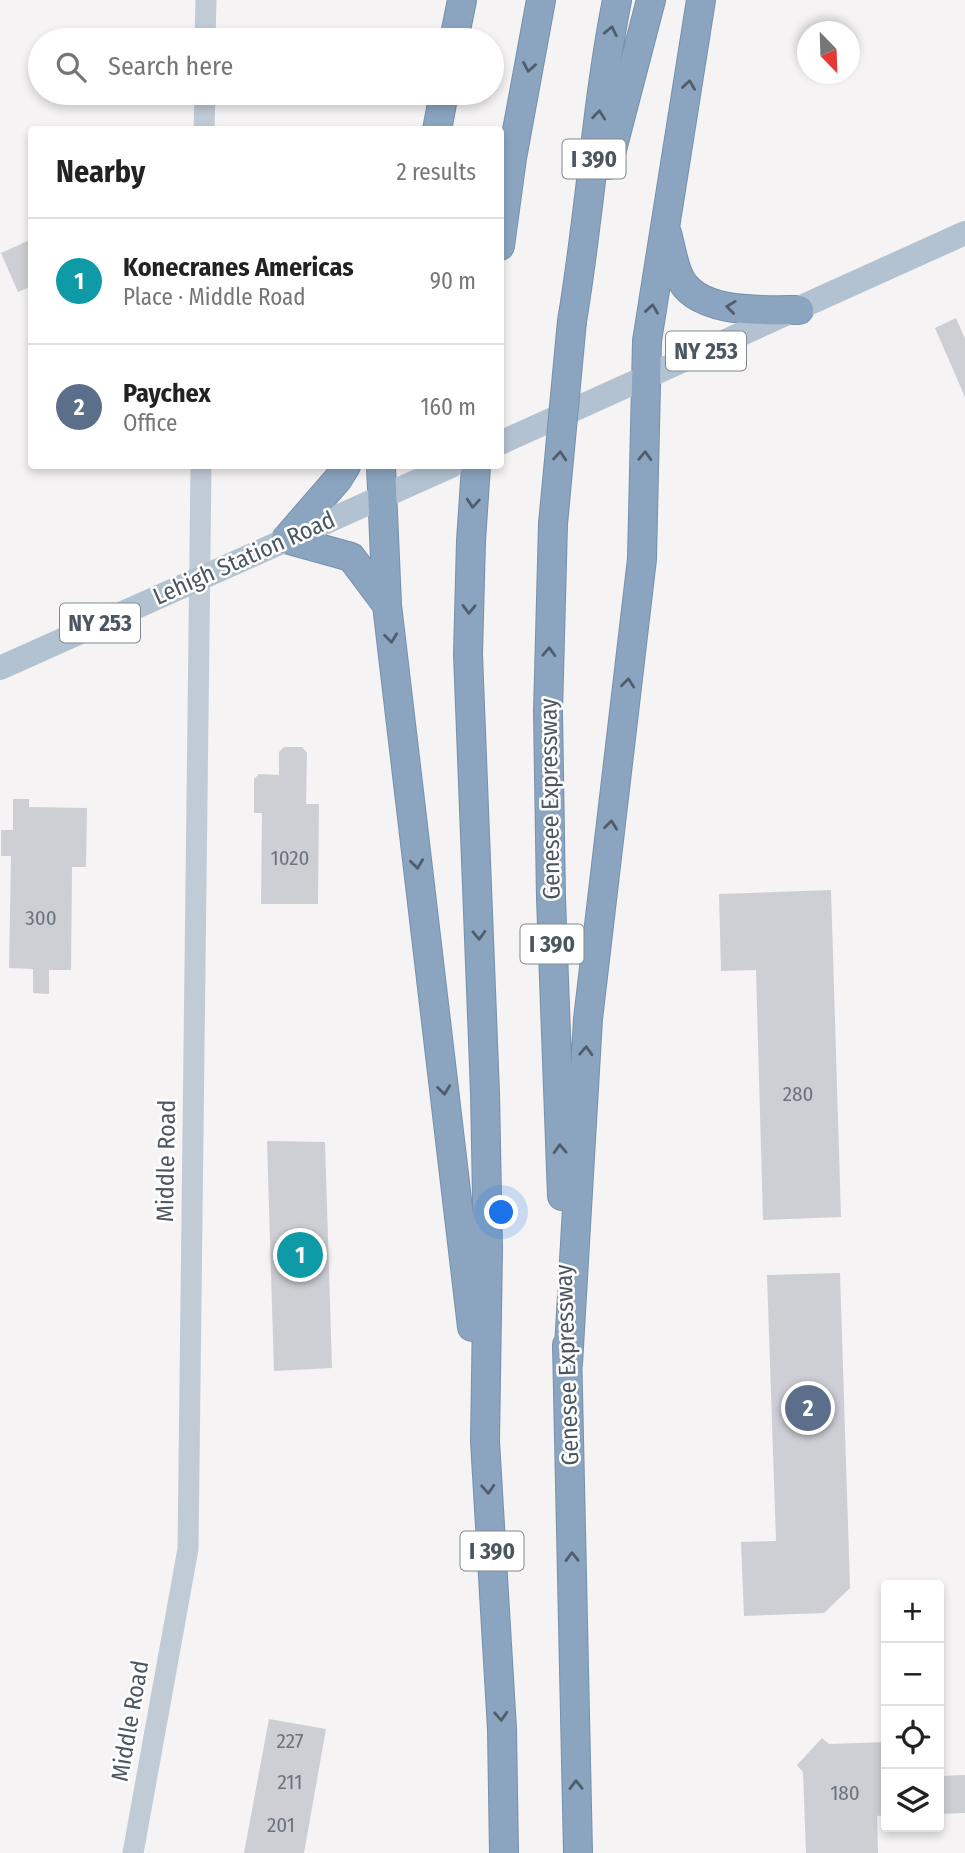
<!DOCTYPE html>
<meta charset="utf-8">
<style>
body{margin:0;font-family:"Fira Sans Condensed",sans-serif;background:#f6f6f6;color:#222}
.controls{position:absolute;right:21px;bottom:21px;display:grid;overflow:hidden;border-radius:7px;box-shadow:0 4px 10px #0003}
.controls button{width:63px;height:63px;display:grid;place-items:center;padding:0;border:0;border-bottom:2px solid #e0e0e0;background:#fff;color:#222;font:35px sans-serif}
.compass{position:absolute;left:797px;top:21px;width:63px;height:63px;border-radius:50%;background:#fff;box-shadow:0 4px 10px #0003;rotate:157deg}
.you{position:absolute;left:502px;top:1213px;width:24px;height:24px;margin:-18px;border:5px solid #fff;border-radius:50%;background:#1a73e8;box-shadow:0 0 0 10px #1a73e833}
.badge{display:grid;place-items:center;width:46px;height:46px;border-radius:50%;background:#1a73e8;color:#fff;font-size:23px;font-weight:700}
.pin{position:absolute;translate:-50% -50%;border:4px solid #fff;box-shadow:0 2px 7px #0006}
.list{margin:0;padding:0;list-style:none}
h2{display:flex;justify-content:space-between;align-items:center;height:91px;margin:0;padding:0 28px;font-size:30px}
h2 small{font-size:23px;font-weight:400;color:#767676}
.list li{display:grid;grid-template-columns:46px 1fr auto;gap:21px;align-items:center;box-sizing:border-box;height:126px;padding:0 28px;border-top:2px solid #e0e0e0}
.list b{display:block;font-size:26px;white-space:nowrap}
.list p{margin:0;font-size:23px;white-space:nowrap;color:#767676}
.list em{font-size:23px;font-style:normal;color:#767676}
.icon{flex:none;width:38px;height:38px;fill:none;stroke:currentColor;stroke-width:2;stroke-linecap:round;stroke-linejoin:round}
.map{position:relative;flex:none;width:965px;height:1853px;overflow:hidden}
.search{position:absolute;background:#fff;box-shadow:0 4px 10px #0003;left:28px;top:28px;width:476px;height:77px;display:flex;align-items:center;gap:18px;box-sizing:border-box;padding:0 24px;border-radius:38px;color:#767676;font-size:26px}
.panel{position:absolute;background:#fff;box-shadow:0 4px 10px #0003;left:28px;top:126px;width:476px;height:343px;border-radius:7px}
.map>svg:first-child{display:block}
</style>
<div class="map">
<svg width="965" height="1853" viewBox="0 0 965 1853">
<rect width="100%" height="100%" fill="#f5f3f3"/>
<!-- building -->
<path fill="#cdcfd5" d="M32 239V286L18 292 1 253Z
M956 318 965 339V397L935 328Z
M284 747H302L307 753 306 804H319L318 904H261L262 813H254V779L259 774 279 775V752Z
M13 799H29V807L87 808 86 867H72L71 970H49V994L33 993V969L9 968 11 856H1V830H13Z
M831 890 841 1217 763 1220 756 970 721 971 719 894Z
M267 1141 325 1142 332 1368 274 1371Z
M840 1273 850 1588 824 1613 744 1616 741 1542 776 1541 767 1275Z
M269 1719 326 1729 304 1853H244Z
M822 1738 829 1744 886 1742V1815L877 1816 878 1853H806L803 1772 797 1765Z
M965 1775V1813L939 1814V1776Z"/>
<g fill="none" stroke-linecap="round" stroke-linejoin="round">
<!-- highway casing -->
<g stroke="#7690ad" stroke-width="30">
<path id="highway" d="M454 40 462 0
M437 130 444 93
M608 165 651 0
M667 233C671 247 673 263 679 276 696 315 764 310 799 310
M500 246 512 158 541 0
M572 321C590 215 596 106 617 0
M346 466 338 479 286 539 351 557 387 605
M381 466 387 605 472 1327
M476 466 471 541 468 654 485 1093 488 1249 485 1441 502 1729 504 1853
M553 524 548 712 551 898 562 1196
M567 1345 578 1853
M568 1364 588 1019 642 559 647 341 701 0"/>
</g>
<!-- secondary -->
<path stroke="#c1cbd6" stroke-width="21" d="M205 40 206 0
M204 130 205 93
M133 1853 188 1549 201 466"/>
<!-- primary -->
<path stroke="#b3c2d1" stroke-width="24" d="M500 443 965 233
M0 668 451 466"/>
<!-- highway -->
<use href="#highway" stroke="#8ba5c1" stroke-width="28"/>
<!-- highway-bridge casing -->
<g stroke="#7690ad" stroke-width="30" stroke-linecap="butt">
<path id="highway-bridge" d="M553 524 572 321"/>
</g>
<!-- highway-bridge -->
<use href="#highway-bridge" stroke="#8ba5c1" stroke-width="28"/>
</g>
<!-- one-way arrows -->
<defs><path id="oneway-chevron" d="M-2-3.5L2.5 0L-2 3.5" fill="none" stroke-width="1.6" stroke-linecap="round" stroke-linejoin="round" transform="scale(1.75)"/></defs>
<g stroke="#505e6b">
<use href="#oneway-chevron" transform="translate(611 31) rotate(-78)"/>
<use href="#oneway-chevron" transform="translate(529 67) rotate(100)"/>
<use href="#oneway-chevron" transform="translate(689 85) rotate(-82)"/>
<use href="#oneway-chevron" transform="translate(599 115) rotate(-84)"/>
<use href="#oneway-chevron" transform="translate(731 307) rotate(-173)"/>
<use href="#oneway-chevron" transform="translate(652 309) rotate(-82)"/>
<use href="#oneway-chevron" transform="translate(560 456) rotate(-85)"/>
<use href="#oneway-chevron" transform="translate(645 456) rotate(-88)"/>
<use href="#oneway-chevron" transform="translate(473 503) rotate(94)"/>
<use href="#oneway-chevron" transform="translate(469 609) rotate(91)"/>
<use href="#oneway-chevron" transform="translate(391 638) rotate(83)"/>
<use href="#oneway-chevron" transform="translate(549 652) rotate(-88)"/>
<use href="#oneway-chevron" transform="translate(628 683) rotate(-84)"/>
<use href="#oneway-chevron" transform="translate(611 825) rotate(-83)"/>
<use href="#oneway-chevron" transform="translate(417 864) rotate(83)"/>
<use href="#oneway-chevron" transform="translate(479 935) rotate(88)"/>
<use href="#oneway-chevron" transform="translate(586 1051) rotate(-87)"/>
<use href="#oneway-chevron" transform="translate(444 1090) rotate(83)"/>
<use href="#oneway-chevron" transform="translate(560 1149) rotate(-92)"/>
<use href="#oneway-chevron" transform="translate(488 1489) rotate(87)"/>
<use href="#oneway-chevron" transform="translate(572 1557) rotate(-91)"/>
<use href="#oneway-chevron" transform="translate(501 1716) rotate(87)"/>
<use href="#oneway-chevron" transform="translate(576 1785) rotate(-91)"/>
</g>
<g text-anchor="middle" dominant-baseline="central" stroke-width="5" stroke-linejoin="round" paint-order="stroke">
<!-- number labels -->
<g font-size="21" fill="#6b747e">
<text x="290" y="858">1020</text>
<text x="41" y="918">300</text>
<text x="798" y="1094">280</text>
<text x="290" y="1741">227</text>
<text x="290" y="1782">211</text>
<text x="845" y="1793">180</text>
<text x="281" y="1825">201</text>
</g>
<!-- shield labels -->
<g fill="#fff" stroke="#808990" stroke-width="2">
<rect x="562.5" y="139.5" width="63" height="39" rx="5"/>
<rect x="666" y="331.5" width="80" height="39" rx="5"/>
<rect x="60" y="603.5" width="80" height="39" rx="5"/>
<rect x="520.5" y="924.5" width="63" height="39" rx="5"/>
<rect x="460.5" y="1531.5" width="63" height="39" rx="5"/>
</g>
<g font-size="23" font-weight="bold" fill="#4a5661">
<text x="594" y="159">I 390</text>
<text x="706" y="351">NY 253</text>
<text x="100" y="623">NY 253</text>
<text x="552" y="944">I 390</text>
<text x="492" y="1551">I 390</text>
</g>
<!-- street labels -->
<g font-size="24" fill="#4a5661" stroke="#fff">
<text transform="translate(244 558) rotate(-24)">Lehigh Station Road</text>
<text transform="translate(550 799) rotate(-91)">Genesee Expressway</text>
<text transform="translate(166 1161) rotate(-89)">Middle Road</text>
<text transform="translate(567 1365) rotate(-92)">Genesee Expressway</text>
<text transform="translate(130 1721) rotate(-80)">Middle Road</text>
</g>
</g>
</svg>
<div class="controls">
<button>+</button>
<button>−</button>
<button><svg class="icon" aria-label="locate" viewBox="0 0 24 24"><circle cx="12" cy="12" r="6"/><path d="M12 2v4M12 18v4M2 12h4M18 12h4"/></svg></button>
<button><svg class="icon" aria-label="layers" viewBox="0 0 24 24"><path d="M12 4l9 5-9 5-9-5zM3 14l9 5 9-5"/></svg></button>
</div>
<svg class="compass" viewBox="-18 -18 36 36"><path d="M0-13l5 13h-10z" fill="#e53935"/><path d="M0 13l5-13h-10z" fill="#767676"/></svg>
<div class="you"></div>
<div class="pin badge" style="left:300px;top:1255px;background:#0f9aa8">1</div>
<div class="pin badge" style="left:808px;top:1408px;background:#5c6f8a">2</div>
<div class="search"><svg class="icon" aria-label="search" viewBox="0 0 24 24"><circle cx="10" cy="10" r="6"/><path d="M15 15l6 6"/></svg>Search here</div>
<section class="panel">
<h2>Nearby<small>2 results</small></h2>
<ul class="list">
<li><span class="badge" style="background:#0f9aa8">1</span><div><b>Konecranes Americas</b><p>Place · Middle Road</p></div><em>90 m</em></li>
<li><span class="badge" style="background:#5c6f8a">2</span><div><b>Paychex</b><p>Office</p></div><em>160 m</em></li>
</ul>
</section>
</div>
